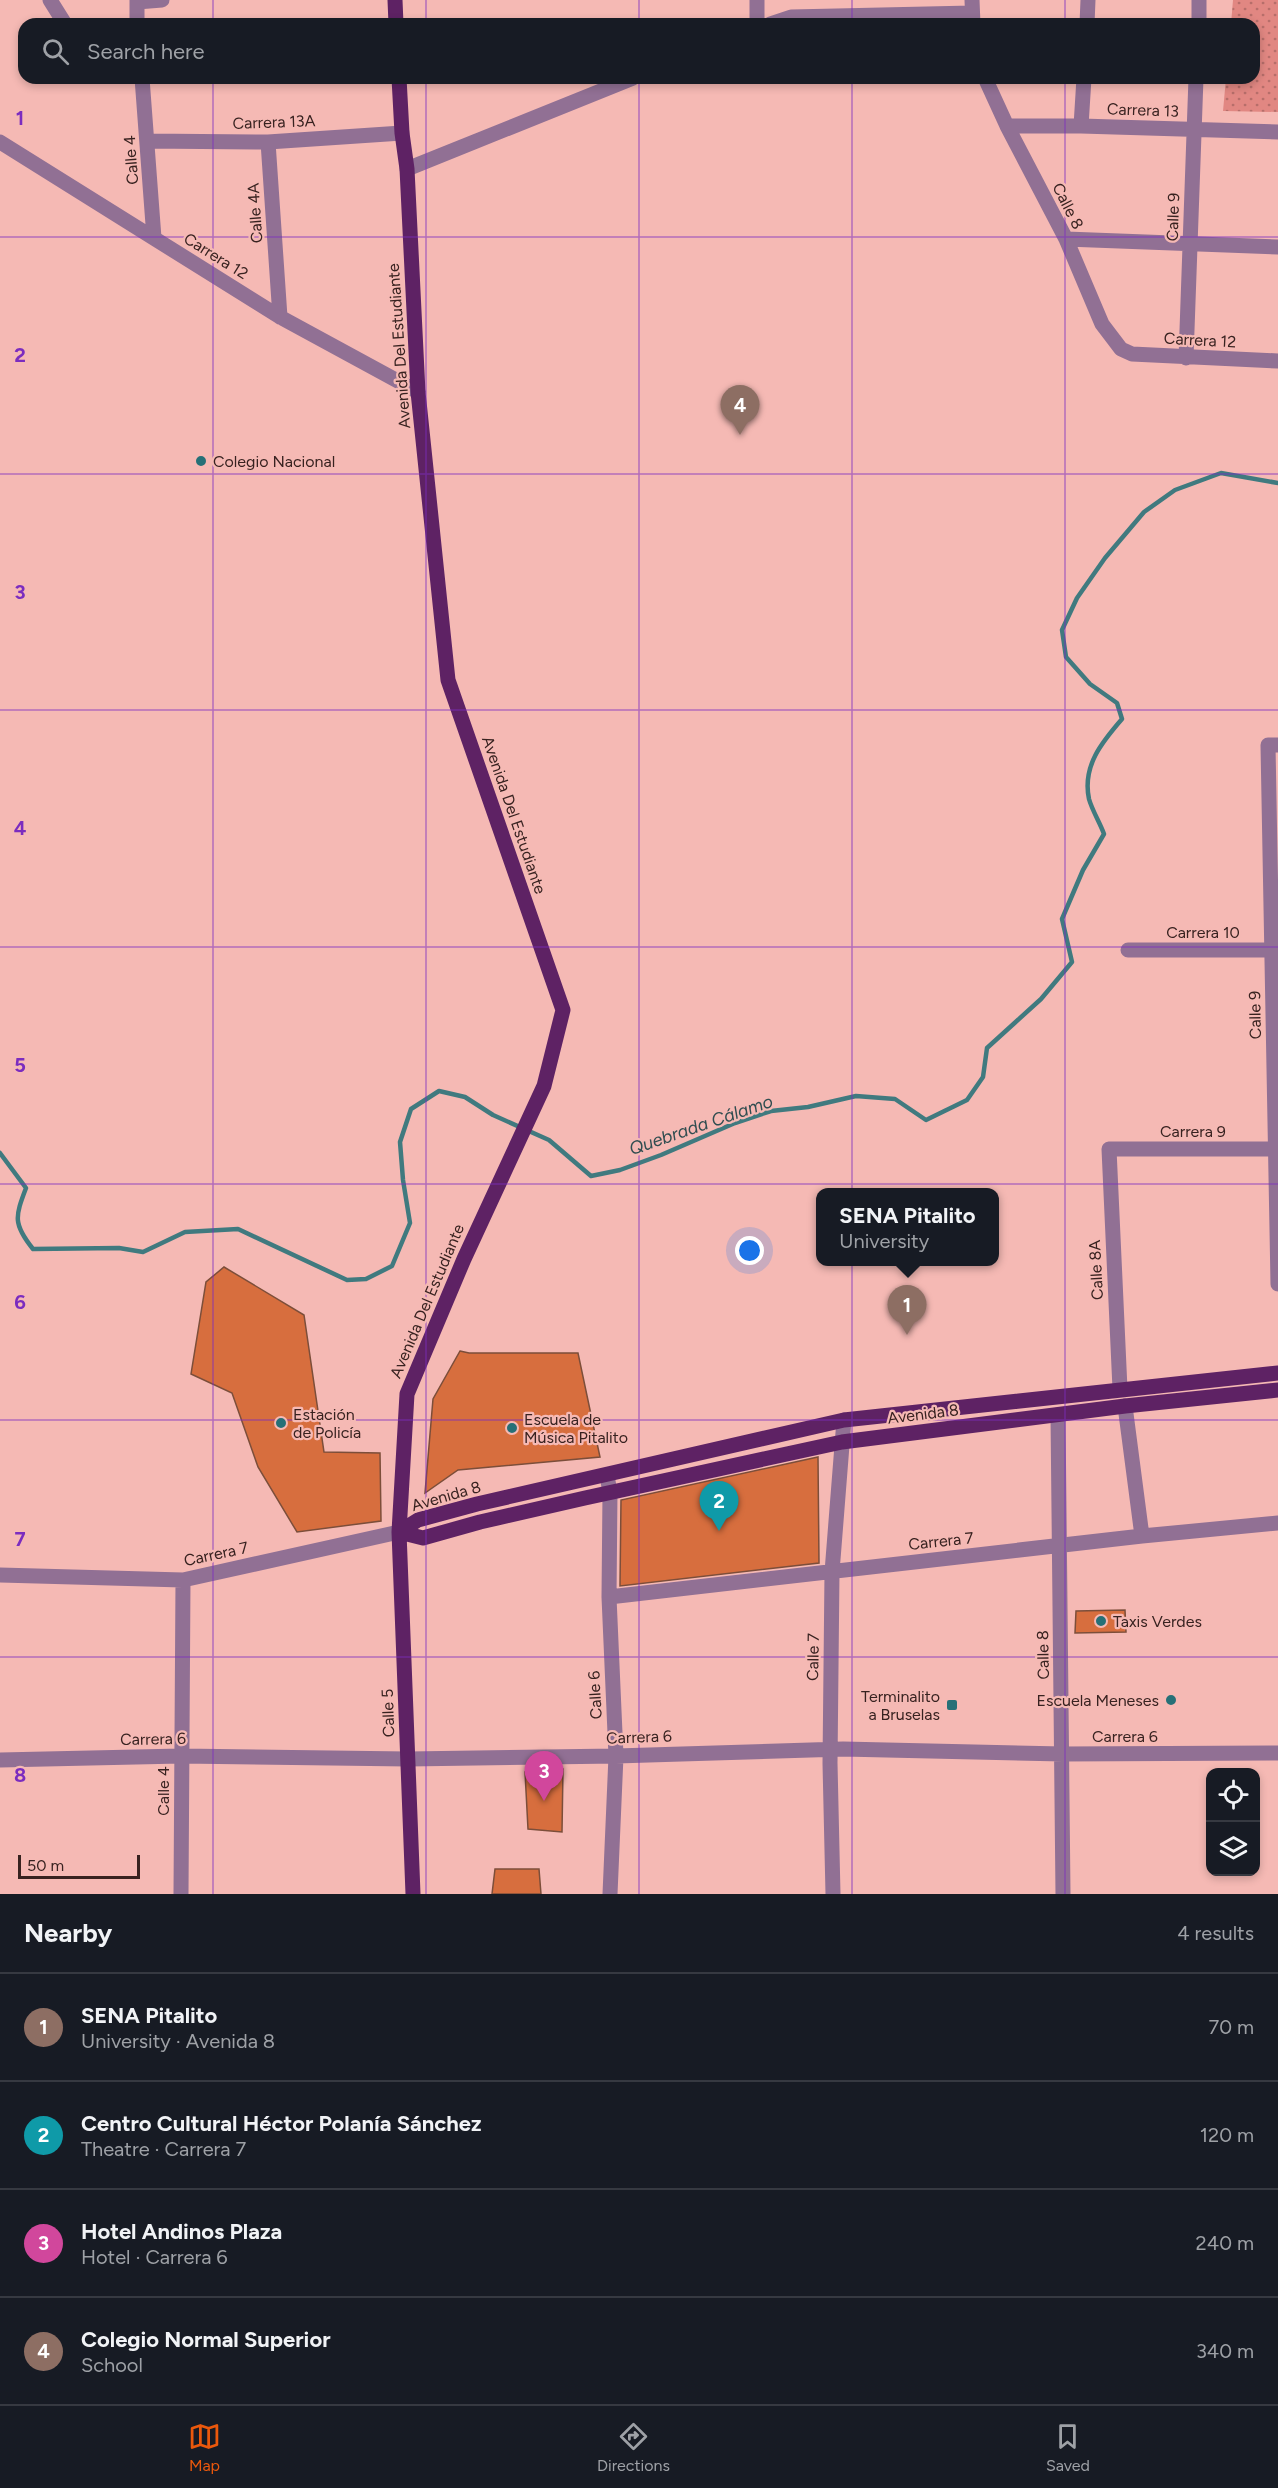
<!DOCTYPE html>
<meta charset="utf-8">
<style>
body{margin:0;font-family:Figtree,sans-serif;background:#20242c;color:#f1f3f6}
.controls{position:absolute;right:18px;bottom:18px;display:grid;overflow:hidden;border-radius:12px;box-shadow:0 3px 9px #0003}
.controls button{width:54px;height:54px;display:grid;place-items:center;padding:0;border:0;border-bottom:2px solid #363941;background:#171b24;color:#f1f3f6;font:30px sans-serif}
.scale{position:absolute;left:18px;bottom:15px;width:122px;box-sizing:border-box;padding-left:6px;border:3px solid #382220;border-top:0;font-size:16px;line-height:21px;white-space:nowrap;color:#382220;-webkit-text-stroke:4px #f5b9b4;paint-order:stroke}
.you{position:absolute;left:750px;top:1251px;width:21px;height:21px;margin:-15px;border:4px solid #fff;border-radius:50%;background:#1a73e8;box-shadow:0 0 0 9px #1a73e833}
.badge{display:grid;place-items:center;width:39px;height:39px;border-radius:50%;background:#ea580c;color:#fff;font-size:20px;font-weight:700}
.pin{position:absolute;translate:-50% -50px;filter:drop-shadow(0 2px 3px #0008)}
.pin::after{content:'';position:absolute;top:32px;width:21px;height:18px;background:inherit;clip-path:polygon(0 0,100% 0,50% 100%)}
.popup{position:absolute;left:816px;top:1188px;width:183px;height:78px;box-sizing:border-box;display:grid;place-content:center;border-radius:12px;background:#171b24;filter:drop-shadow(0 2px 4px #0005);font-size:20px;white-space:nowrap;color:#9ea1a6}
.popup b{font-size:22px;color:#f1f3f6}
.popup::after{content:'';position:absolute;left:50%;top:100%;margin-left:-12px;border:12px solid transparent;border-top-color:#171b24}
.list{margin:0;padding:0;list-style:none}
h2{display:flex;justify-content:space-between;align-items:center;height:78px;margin:0;padding:0 24px;font-size:26px}
h2 small{font-size:20px;font-weight:400;color:#9ea1a6}
.list li{display:grid;grid-template-columns:39px 1fr auto;gap:18px;align-items:center;box-sizing:border-box;height:108px;padding:0 24px;border-top:2px solid #363941}
.list b{display:block;font-size:22px;white-space:nowrap}
.list p{margin:0;font-size:20px;white-space:nowrap;color:#9ea1a6}
.list em{font-size:20px;font-style:normal;color:#9ea1a6}
.icon{flex:none;width:33px;height:33px;fill:none;stroke:currentColor;stroke-width:2;stroke-linecap:round;stroke-linejoin:round}
.map{position:relative;flex:none;width:1278px;height:1894px;overflow:hidden}
.search{position:absolute;background:#171b24;box-shadow:0 3px 9px #0003;left:18px;right:18px;top:18px;height:66px;display:flex;align-items:center;gap:15px;box-sizing:border-box;padding:0 21px;border-radius:18px;color:#9ea1a6;font-size:22px}
.sheet{height:510px;background:#171b24}
nav{display:flex;justify-content:space-around;align-items:center;box-sizing:border-box;height:84px;border-top:2px solid #363941;background:#171b24;font-size:16px;color:#9ea1a6}
nav a{display:grid;justify-items:center;gap:3px}
nav .on{color:#ea580c}
.map>svg:first-child{display:block}
</style>
<div class="map">
<svg width="1278" height="1894" viewBox="0 0 1278 1894">
<defs>
<pattern id="green-dots" width="8" height="8" patternUnits="userSpaceOnUse" patternTransform="scale(1.5)"><rect width="8" height="8" fill="#e18782"/><path d="M2 2h.1M6 6h.1" fill="none" stroke="#b76e6a" stroke-width="1.8" stroke-linecap="round"/></pattern>
</defs>
<rect width="100%" height="100%" fill="#f5b9b4"/>
<!-- green -->
<path fill="url(#green-dots)" d="M1233 0H1278V112L1223 111 1226 78H1254V24H1231Z"/>
<g fill="none" stroke-linecap="round" stroke-linejoin="round">
<!-- stream -->
<path stroke="#407a7f" stroke-width="4.5" d="M0 1153 26 1188C15 1217 13 1224 33 1249L119 1248 143 1252 185 1232 238 1229 347 1280 366 1279 392 1266 410 1223 403 1180 400 1142 411 1109 439 1091 465 1097 493 1115 549 1140 591 1176 620 1170 661 1155 735 1123 771 1111 808 1107 856 1096 895 1099 926 1120 967 1100 983 1077 987 1048 1041 999 1072 962 1062 919 1083 870 1104 834C1100 823 1092 810 1089 799 1082 766 1102 742 1122 719L1117 703 1090 684 1066 657 1062 630 1077 598 1105 558 1144 512 1175 490 1221 473 1278 483"/>
</g>
<!-- building -->
<path fill="#d76e3e" stroke="#7c4e3a" stroke-width="1.5" d="M224 1267 304 1315 324 1452 380 1453 381 1521 297 1532 258 1467 232 1393 191 1374 206 1282Z
M460 1351 469 1353H578L600 1457 458 1470 425 1493 433 1399Z
M818 1457 819 1563 620 1586 621 1500Z
M1125 1610 1126 1632 1075 1633 1076 1611Z
M563 1769 562 1832 528 1829 525 1772Z
M495 1869H539L541 1894H492Z"/>
<g fill="none" stroke-linecap="round" stroke-linejoin="round">
<!-- minor -->
<path stroke="#917094" stroke-width="15" d="M50 0 65 24
M137 0V24
M757 0V24
M972 0 973 24
M137 2 162 0
M770 24 791 17 972 13
M1087 24 1088 0
M1199 24V0
M142 78 154 238
M985 78 1007 126 1066 239 1102 324 1121 349 1132 354 1278 361
M1007 126H1081L1278 132
M1081 126 1084 78
M147 141 268 142 402 133
M0 142 280 317 418 392
M268 142 280 317
M407 169 633 78
M1066 239 1278 247
M1186 358 1196 78
M1278 745H1268L1278 1284
M1128 950H1278
M1120 1389 1109 1149H1278
M1125 1406 1142 1536
M1058 1415 1063 1894
M607 1475 610 1493 609 1597 616 1756 610 1894
M0 1575 183 1580 399 1532
M609 1597 1142 1536 1278 1523
M0 1760 181 1756 408 1759 616 1756 843 1749 1063 1754 1278 1753
M181 1894 183 1580
M833 1894 830 1763 832 1572 844 1420"/>
<!-- major -->
<path stroke="#5e2264" stroke-width="15" d="M395 0 396 24
M399 78 402 133 407 169 418 392 448 680 563 1010 544 1086 464 1259 407 1394 399 1532 413 1894
M399 1532 418 1520 477 1504 844 1420 1278 1373
M399 1532 423 1538 480 1522 585 1498 842 1442 1125 1406 1278 1390"/>
</g>
<!-- grid -->
<path fill="none" stroke="#7b2cbf" stroke-width="1.5" stroke-opacity="0.55" d="M213 0V24M426 0V24M639 0V24M852 0V24M1065 0V24M213 78V1894M426 78V1894M639 78V1894M852 78V1894M1065 78V1894M0 237H1278M0 474H1278M0 710H1278M0 947H1278M0 1184H1278M0 1420H1278M0 1657H1278"/>
<!-- markers -->
<g fill="#267077" stroke="#f5b9b4" stroke-width="2">
<circle cx="201" cy="461" r="6"/>
<circle cx="281" cy="1423" r="6"/>
<circle cx="512" cy="1428" r="6"/>
<circle cx="1101" cy="1621" r="6"/>
<circle cx="1171" cy="1700" r="6"/>
<rect x="946" y="1699" width="12" height="12" rx="3"/>
</g>
<g text-anchor="middle" dominant-baseline="central" stroke-width="4.5" stroke-linejoin="round" paint-order="stroke">
<!-- street labels -->
<g font-size="16" fill="#382220" stroke="#f5b9b4">
<text transform="translate(1143 110) rotate(2)">Carrera 13</text>
<text transform="translate(274 122) rotate(-2)">Carrera 13A</text>
<text transform="translate(131 160) rotate(-94)">Calle 4</text>
<text transform="translate(1068 206) rotate(63)">Calle 8</text>
<text transform="translate(255 213) rotate(-94)">Calle 4A</text>
<text transform="translate(1173 217) rotate(-88)">Calle 9</text>
<text transform="translate(216 256) rotate(32)">Carrera 12</text>
<text transform="translate(1200 340) rotate(3)">Carrera 12</text>
<text transform="translate(399 346) rotate(-94)">Avenida Del Estudiante</text>
<text transform="translate(514 815) rotate(71)">Avenida Del Estudiante</text>
<text x="1203" y="932">Carrera 10</text>
<text transform="translate(1255 1015) rotate(-91)">Calle 9</text>
<text x="1193" y="1131">Carrera 9</text>
<text transform="translate(1096 1270) rotate(-93)">Calle 8A</text>
<text transform="translate(427 1301) rotate(-67)">Avenida Del Estudiante</text>
<text transform="translate(923 1414) rotate(-7)">Avenida 8</text>
<text transform="translate(446 1496) rotate(-16)">Avenida 8</text>
<text transform="translate(941 1541) rotate(-6)">Carrera 7</text>
<text transform="translate(216 1554) rotate(-12)">Carrera 7</text>
<text transform="translate(1043 1655) rotate(-91)">Calle 8</text>
<text transform="translate(813 1657) rotate(-89)">Calle 7</text>
<text transform="translate(595 1695) rotate(-93)">Calle 6</text>
<text transform="translate(388 1713) rotate(-92)">Calle 5</text>
<text x="1125" y="1736">Carrera 6</text>
<text transform="translate(639 1737) rotate(-2)">Carrera 6</text>
<text transform="translate(153 1739) rotate(-1)">Carrera 6</text>
<text transform="translate(163 1791) rotate(-90)">Calle 4</text>
</g>
<!-- poi labels -->
<g font-size="16" fill="#382220" stroke="#f5b9b4" text-anchor="start">
<text x="213" y="461">Colegio Nacional</text>
<text x="293" y="1414">Estación<tspan x="293" dy="18">de Policía</tspan></text>
<text x="524" y="1419">Escuela de<tspan x="524" dy="18">Música Pitalito</tspan></text>
<text x="1113" y="1621">Taxis Verdes</text>
<text x="940" y="1696" text-anchor="end">Terminalito<tspan x="940" dy="18">a Bruselas</tspan></text>
<text x="1159" y="1700" text-anchor="end">Escuela Meneses</text>
</g>
<!-- water labels -->
<g font-size="18" font-style="italic" fill="#304d50" stroke="#f5b9b4">
<text transform="translate(701 1125) rotate(-19)">Quebrada Cálamo</text>
</g>
</g>
<g font-size="20" text-anchor="middle" font-weight="bold" fill="#7b2cbf" stroke="#f5b9b4" stroke-width="4.5" stroke-linejoin="round" paint-order="stroke">
<text x="20" y="125">1</text>
<text x="20" y="362">2</text>
<text x="20" y="599">3</text>
<text x="20" y="835">4</text>
<text x="20" y="1072">5</text>
<text x="20" y="1309">6</text>
<text x="20" y="1546">7</text>
<text x="20" y="1782">8</text>
</g>
</svg>
<div class="controls">
<button><svg class="icon" aria-label="locate" viewBox="0 0 24 24"><circle cx="12" cy="12" r="6"/><path d="M12 2v4M12 18v4M2 12h4M18 12h4"/></svg></button>
<button><svg class="icon" aria-label="layers" viewBox="0 0 24 24"><path d="M12 4l9 5-9 5-9-5zM3 14l9 5 9-5"/></svg></button>
</div>
<div class="scale">50 m</div>
<div class="you"></div>
<div class="pin badge" style="left:907px;top:1335px;background:#8d6e63">1</div>
<div class="popup"><b>SENA Pitalito</b>University</div>
<div class="pin badge" style="left:719px;top:1531px;background:#0f9aa8">2</div>
<div class="pin badge" style="left:544px;top:1801px;background:#d1479c">3</div>
<div class="pin badge" style="left:740px;top:435px;background:#8d6e63">4</div>
<div class="search"><svg class="icon" aria-label="search" viewBox="0 0 24 24"><circle cx="10" cy="10" r="6"/><path d="M15 15l6 6"/></svg>Search here</div>
</div>
<section class="sheet">
<h2>Nearby<small>4 results</small></h2>
<ul class="list">
<li><span class="badge" style="background:#8d6e63">1</span><div><b>SENA Pitalito</b><p>University · Avenida 8</p></div><em>70 m</em></li>
<li><span class="badge" style="background:#0f9aa8">2</span><div><b>Centro Cultural Héctor Polanía Sánchez</b><p>Theatre · Carrera 7</p></div><em>120 m</em></li>
<li><span class="badge" style="background:#d1479c">3</span><div><b>Hotel Andinos Plaza</b><p>Hotel · Carrera 6</p></div><em>240 m</em></li>
<li><span class="badge" style="background:#8d6e63">4</span><div><b>Colegio Normal Superior</b><p>School</p></div><em>340 m</em></li>
</ul>
</section>
<nav>
<a class="on"><svg class="icon" aria-label="map" viewBox="0 0 24 24"><path d="M3 6l6-2 6 2 6-2v14l-6 2-6-2-6 2zM9 4v14M15 6v14"/></svg>Map</a>
<a><svg class="icon" aria-label="directions" viewBox="0 0 24 24"><path d="M12 3l9 9-9 9-9-9zM9 14v-3h6M13 9l2 2-2 2"/></svg>Directions</a>
<a><svg class="icon" aria-label="saved" viewBox="0 0 24 24"><path d="M7 4h10v16l-5-4-5 4z"/></svg>Saved</a>
</nav>
